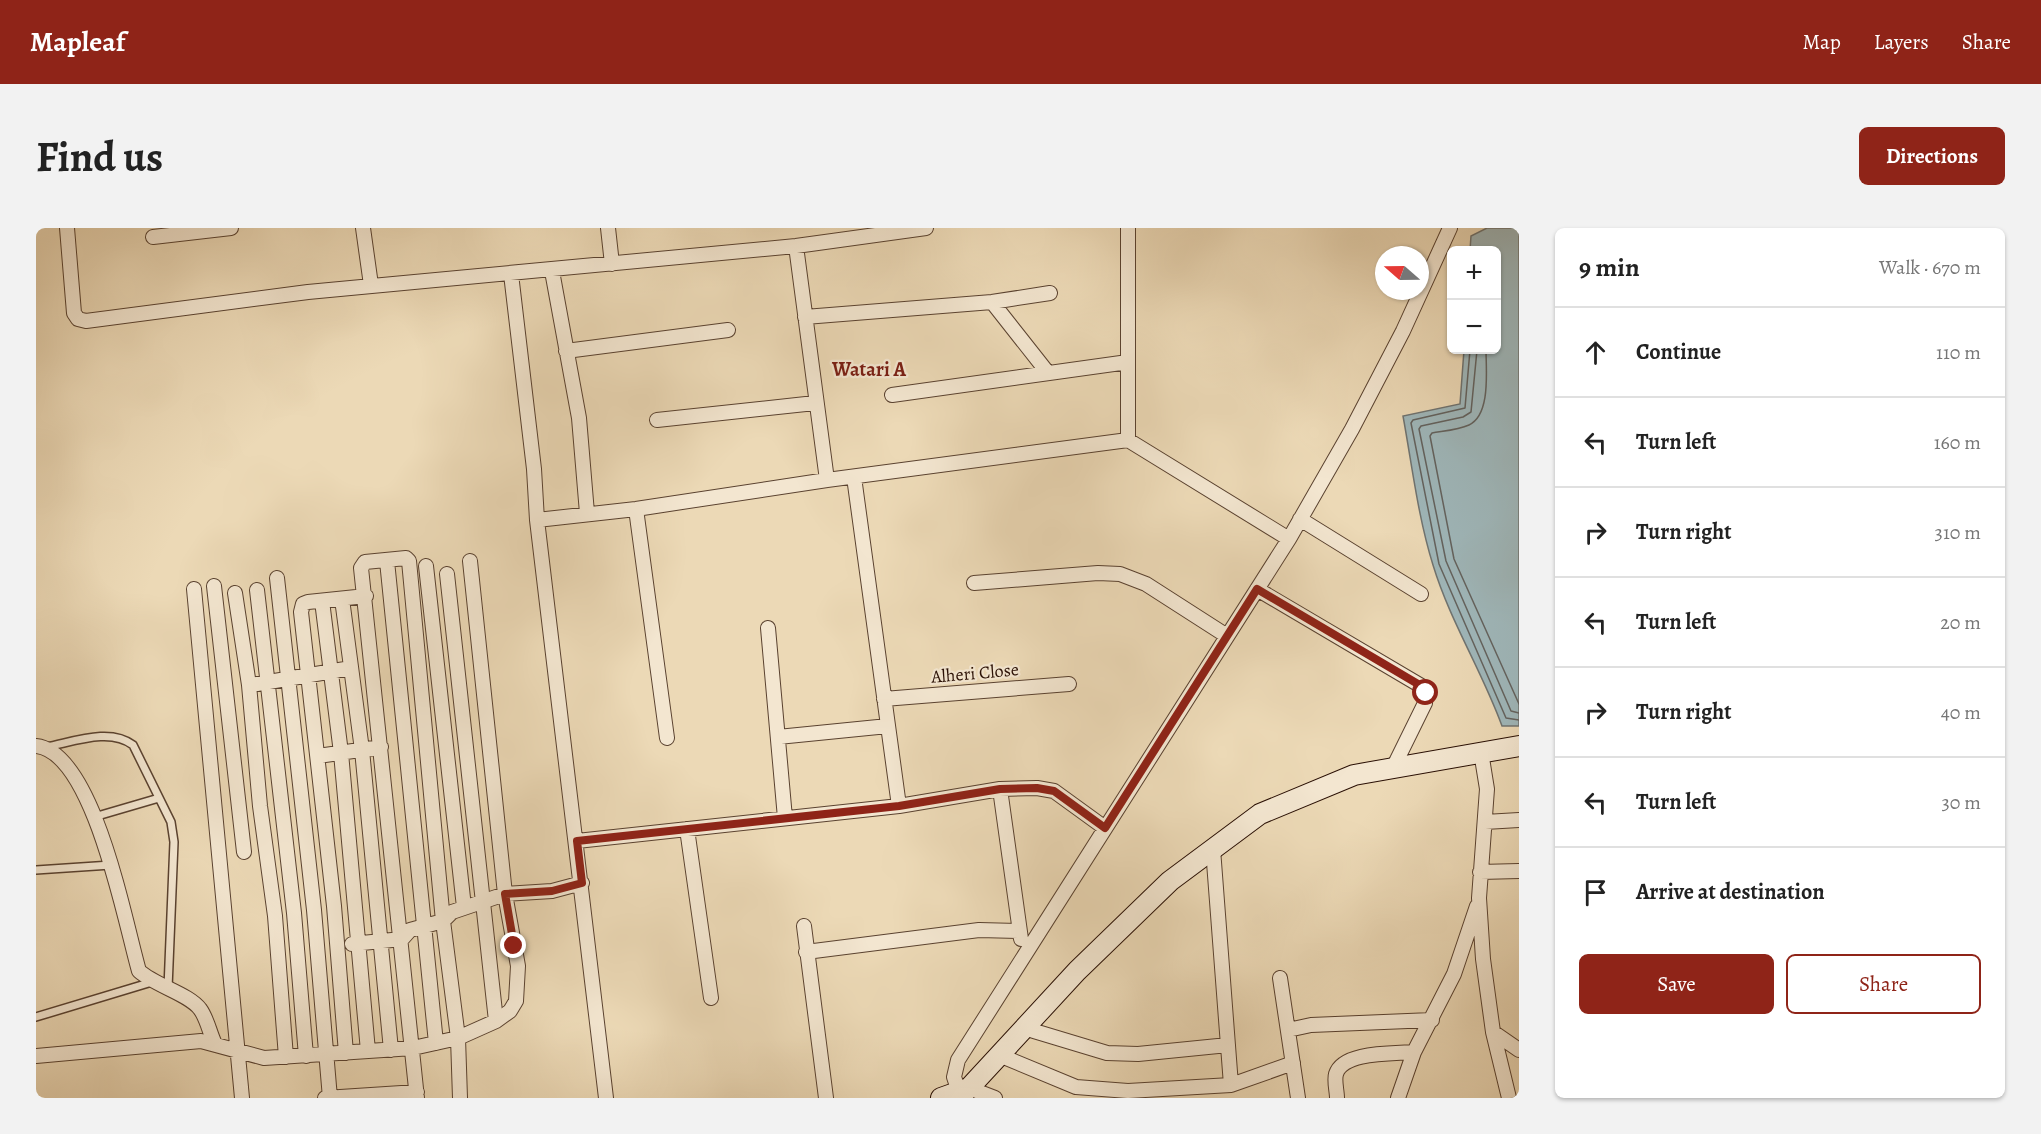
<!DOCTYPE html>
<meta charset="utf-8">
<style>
body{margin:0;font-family:Alegreya,serif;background:#f2f2f2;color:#222}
.controls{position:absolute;right:18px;top:18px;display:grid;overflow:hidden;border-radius:9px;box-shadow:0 2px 4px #0004}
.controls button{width:54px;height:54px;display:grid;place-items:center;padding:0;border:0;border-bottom:2px solid #e0e0e0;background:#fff;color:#222;font:30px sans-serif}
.compass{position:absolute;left:1339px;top:18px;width:54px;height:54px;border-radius:50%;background:#fff;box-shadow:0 2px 4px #0004;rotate:290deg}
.stop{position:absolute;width:18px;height:18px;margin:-14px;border:4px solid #8f2418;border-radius:50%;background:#fff}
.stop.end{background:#8f2418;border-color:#fff;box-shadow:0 2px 6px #0008}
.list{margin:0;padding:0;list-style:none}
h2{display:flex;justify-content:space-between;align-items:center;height:78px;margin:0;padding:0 24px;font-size:26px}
h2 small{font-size:20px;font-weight:400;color:#767676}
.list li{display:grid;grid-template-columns:39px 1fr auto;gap:18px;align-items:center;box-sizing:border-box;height:90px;padding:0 24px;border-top:2px solid #e0e0e0}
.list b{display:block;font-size:22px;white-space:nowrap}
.list em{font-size:20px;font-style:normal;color:#767676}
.actions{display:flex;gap:12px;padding:18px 24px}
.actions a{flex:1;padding:14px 0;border:2px solid #8f2418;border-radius:9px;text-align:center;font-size:21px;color:#8f2418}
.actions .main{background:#8f2418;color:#fff}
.icon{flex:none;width:33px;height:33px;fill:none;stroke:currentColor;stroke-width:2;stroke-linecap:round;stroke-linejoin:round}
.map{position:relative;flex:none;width:1483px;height:870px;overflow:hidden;border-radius:9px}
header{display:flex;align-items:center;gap:36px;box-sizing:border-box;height:84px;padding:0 30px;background:#8f2418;color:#fff}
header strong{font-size:28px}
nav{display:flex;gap:33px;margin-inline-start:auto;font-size:21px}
.intro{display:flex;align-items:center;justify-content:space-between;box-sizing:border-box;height:144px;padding:0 36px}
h1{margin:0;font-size:42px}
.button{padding:15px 27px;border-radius:9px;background:#8f2418;color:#fff;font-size:21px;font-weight:700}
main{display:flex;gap:36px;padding:0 36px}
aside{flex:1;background:#fff;border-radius:9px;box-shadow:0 2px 4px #0004}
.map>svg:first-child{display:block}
</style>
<header>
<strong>Mapleaf</strong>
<nav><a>Map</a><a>Layers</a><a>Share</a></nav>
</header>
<div class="intro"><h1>Find us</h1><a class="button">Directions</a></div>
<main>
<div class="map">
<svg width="1483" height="870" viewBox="0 0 1483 870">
<rect width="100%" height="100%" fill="#ecd9b6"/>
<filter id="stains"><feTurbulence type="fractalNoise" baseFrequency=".00333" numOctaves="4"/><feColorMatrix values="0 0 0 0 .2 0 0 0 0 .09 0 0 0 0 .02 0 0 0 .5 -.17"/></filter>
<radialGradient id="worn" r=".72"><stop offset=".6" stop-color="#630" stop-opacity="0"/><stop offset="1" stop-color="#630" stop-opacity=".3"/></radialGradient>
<!-- water -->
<path fill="#9fb7ba" stroke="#707471" stroke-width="1.5" d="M1451 0H1483V498H1466C1446 443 1414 393 1397 337 1382 289 1376 237 1367 188L1424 176 1428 122H1460V22H1434L1435 8Z"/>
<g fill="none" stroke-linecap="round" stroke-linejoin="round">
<!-- shore -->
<path stroke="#64635f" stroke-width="1.5" d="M1434 122 1429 180 1377 192 1375 195 1403 336 1470 490 1483 492
M1441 122 1435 184 1427 189 1385 198 1383 201 1410 333 1475 483 1483 485
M1450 122C1450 142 1455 187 1433 197 1422 202 1407 203 1396 205L1394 208 1418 331 1483 476"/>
<!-- lane casing -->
<g stroke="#5a4230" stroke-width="10">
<path id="lane" d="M10 519C37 514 74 499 97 517L135 594 138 614 132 760
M58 589 123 570
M0 642 75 637
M0 789 116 754"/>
</g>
<!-- street casing -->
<g stroke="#5a4230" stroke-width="16">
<path id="street" d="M31 0 38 85 42 91 50 93 272 64 760 18 890 0
M327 0 335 57
M572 0 576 36
M117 9 195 0
M516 43 543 190 551 285
M475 46 498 241 501 292
M956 74 1012 145
M769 89 956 74 1014 65
M530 123 692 102
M856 167 1092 134
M621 192 779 175
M1092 212V0
M818 249 863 578
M791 252 1092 212 1253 311
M600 281 631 510
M1264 291 1385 366
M351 333 400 815
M390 338 428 679
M411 346 460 793
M241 350 278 682 294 870
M938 355 1062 345 1084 346 1110 356 1191 408
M178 358 208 624
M158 361 206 870
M1221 361 1387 459 1390 465 1389 475 1357 540
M221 362 258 685 270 828
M199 365 213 457 224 578 239 688 250 829
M306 371 326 522 355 822
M286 373 305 525 332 823
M732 400 749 590
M221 456 315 440
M848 471 1033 456
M742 509 852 498
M0 518C58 524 89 695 103 743 120 758 153 766 164 781 171 790 174 806 179 816
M1445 524 1451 561 1443 670 1447 731 1457 804 1473 870
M282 528 345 519
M964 561 985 711
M1449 594 1483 592
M651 601 675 770
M541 613 863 578 964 561 1001 560 1018 563 1069 600
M1177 621 1195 857
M1444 644 1483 643
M768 698 790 870
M316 716 366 711 374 702 407 693 416 684 469 666 516 663 546 655
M770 724 943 702 984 703
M1244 750 1262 870
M988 800 1071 825 1102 826 1192 817
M1252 802 1275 797 1396 792
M1457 804 1483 822
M310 825 298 678 265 384 267 376 272 374 330 368
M963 827 1040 859 1092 863 1195 857 1257 835
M0 828 165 813 228 830 377 820 422 810 460 793 474 783 480 773 482 738 469 666 434 333
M923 864 918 849 922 832 1253 311 1316 201 1367 103 1414 0
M932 865 933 860 959 870
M289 870 381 864
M381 870 325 340 329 334 370 330 373 333 407 693 422 810 424 870
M570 870 501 292 600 281 791 252 760 18
M1301 870C1301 863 1298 853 1300 846 1307 823 1358 826 1378 824
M1362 870 1378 824 1418 746 1441 678"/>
</g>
<!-- secondary casing -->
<g stroke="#290f04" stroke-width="22">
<path id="secondary" d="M905 870 933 860 1041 743 1134 653 1224 586 1318 547 1483 518"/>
</g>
<!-- lane -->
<use href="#lane" stroke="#f3e6d0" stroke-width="7"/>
<!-- street -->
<use href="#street" stroke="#f3e6d0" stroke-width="14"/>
<!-- secondary -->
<use href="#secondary" stroke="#f3e6d0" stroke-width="20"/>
</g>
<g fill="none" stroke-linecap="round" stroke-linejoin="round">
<!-- route -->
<path stroke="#8f2418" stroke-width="8" d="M478 718 469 666 516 663 546 655 541 613 863 578 964 561 1001 560 1018 563 1069 600 1221 361 1387 459 1390 465"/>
</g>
<g text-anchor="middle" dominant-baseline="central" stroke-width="4.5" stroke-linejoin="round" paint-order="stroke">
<!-- street labels -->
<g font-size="18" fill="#290f04" stroke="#f3e6d0">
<text transform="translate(939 445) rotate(-5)">Alheri Close</text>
</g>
<!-- neighbourhood labels -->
<g font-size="20" font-weight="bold" fill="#7a1f14" stroke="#f3e6d0">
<text x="833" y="141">Watari A</text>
</g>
</g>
<rect width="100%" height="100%" filter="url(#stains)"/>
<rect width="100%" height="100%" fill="url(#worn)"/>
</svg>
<div class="controls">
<button>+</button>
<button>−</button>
</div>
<svg class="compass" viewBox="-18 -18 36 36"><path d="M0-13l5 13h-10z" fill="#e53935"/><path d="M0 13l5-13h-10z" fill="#767676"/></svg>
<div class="stop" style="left:1390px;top:465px"></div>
<div class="stop end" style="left:478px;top:718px"></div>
</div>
<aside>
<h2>9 min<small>Walk · 670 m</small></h2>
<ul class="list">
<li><svg class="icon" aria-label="ahead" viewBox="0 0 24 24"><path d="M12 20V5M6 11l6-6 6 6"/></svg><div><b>Continue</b></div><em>110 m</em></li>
<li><svg class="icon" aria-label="left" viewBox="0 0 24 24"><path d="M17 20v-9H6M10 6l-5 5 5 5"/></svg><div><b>Turn left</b></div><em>160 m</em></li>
<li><svg class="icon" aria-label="right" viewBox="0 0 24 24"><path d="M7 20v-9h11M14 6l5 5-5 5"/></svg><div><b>Turn right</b></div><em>310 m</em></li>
<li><svg class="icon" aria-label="left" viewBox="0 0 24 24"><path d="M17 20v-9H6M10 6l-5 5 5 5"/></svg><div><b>Turn left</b></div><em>20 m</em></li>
<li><svg class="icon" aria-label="right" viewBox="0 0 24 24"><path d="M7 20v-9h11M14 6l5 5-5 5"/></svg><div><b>Turn right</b></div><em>40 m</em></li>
<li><svg class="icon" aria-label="left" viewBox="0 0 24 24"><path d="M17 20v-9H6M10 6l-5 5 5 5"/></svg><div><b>Turn left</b></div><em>30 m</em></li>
<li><svg class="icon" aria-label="arrive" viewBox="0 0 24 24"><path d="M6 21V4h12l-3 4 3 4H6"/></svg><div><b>Arrive at destination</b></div></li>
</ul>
<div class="actions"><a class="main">Save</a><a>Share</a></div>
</aside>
</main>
